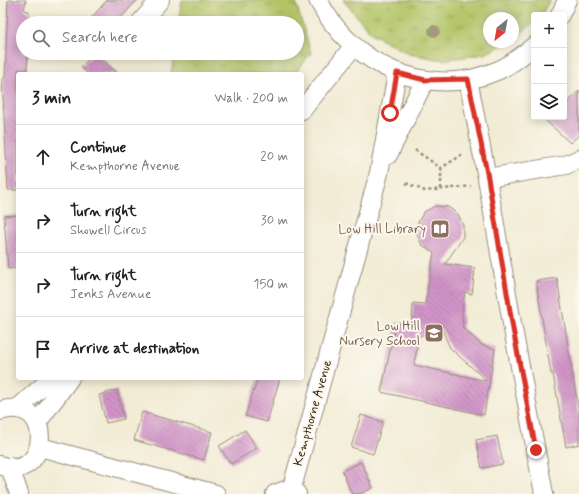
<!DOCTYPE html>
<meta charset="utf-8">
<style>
body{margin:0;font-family:Mynerve,sans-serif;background:#f6f6f6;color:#222}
.controls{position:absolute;right:12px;top:12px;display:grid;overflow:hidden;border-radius:4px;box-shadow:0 2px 10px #0003}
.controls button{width:36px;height:36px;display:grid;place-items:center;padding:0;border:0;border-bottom:1px solid #e0e0e0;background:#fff;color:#222;font:20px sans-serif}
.compass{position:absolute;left:483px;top:12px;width:36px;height:36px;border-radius:50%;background:#fff;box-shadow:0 2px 10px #0003;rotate:211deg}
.stop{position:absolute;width:12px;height:12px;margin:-9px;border:3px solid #d93025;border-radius:50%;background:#fff}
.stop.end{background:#d93025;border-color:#fff;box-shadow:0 1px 4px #0008}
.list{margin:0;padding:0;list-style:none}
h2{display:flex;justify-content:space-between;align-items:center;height:52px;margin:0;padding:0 16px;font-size:17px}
h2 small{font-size:13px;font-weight:400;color:#767676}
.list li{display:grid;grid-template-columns:26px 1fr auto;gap:12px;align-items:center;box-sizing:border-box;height:64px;padding:0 16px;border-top:1px solid #e0e0e0}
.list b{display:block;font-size:15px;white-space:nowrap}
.list p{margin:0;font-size:13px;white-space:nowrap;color:#767676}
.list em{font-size:13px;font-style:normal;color:#767676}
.icon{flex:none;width:22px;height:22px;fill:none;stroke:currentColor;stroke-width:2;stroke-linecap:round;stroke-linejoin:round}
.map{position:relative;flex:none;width:579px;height:494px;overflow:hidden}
.search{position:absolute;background:#fff;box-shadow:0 2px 10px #0003;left:16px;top:16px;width:288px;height:44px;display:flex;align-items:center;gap:10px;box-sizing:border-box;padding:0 14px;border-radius:22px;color:#767676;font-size:15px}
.panel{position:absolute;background:#fff;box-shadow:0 2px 10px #0003;left:16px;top:72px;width:288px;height:308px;border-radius:4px}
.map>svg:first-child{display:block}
</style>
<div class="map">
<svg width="579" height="494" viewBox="0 0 579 494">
<defs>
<pattern id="grass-tufts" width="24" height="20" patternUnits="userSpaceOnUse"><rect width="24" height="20" fill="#b3c467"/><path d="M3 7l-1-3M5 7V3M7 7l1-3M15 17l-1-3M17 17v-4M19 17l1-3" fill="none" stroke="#939f54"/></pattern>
<pattern id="building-back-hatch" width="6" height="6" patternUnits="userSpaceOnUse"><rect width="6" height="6" fill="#d194c8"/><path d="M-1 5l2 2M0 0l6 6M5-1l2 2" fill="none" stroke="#ab79a2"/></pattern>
</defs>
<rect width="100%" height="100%" fill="#fbf7ec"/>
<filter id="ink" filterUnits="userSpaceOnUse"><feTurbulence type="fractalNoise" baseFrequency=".025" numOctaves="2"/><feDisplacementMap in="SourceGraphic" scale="8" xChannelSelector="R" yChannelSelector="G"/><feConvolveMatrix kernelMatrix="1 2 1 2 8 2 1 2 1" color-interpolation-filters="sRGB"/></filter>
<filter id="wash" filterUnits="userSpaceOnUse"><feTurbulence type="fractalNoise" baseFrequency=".012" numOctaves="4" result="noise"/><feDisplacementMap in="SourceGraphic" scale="16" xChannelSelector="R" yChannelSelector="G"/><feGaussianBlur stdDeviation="0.9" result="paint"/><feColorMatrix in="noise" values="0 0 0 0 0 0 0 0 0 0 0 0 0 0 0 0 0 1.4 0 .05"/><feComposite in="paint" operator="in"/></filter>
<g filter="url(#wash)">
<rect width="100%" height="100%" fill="#f2ecd5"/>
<!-- grass -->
<path fill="url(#grass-tufts)" stroke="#777742" d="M182 0H295L311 53 295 74H171L174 53H297V23H178Z
M343 0H550L541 15H534V22L513 40V18H489V42H508L485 54 443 60 409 54 371 33Z"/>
<g id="blocks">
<!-- building -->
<path fill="url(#building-back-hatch)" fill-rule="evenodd" d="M8 0H26L24 10 29 11V23H23V53H28L27 70 18 69V190H8L2 79 5 78Z
M107 0H137L116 23H87Z
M94 53H96L118 74H88L81 67Z
M579 91V135L570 143 542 117H564V106Z
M435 206 448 207 458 214 463 225V237L445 264 475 268 472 294 465 292 462 311 463 328 482 345 495 349 484 415 381 392 396 323H412L413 303 425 304 434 253 422 245 417 234 418 222 424 212ZM442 329 450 348 487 381 414 365 419 336Z
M18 215V268L8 269 4 216Z
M557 278 579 413V444L566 447 553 374H551L536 281Z
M258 378H280L267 422 245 416Z
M117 390 124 419 106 423 99 395Z
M142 412 212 432 204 460 134 440Z
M361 415 383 422 373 454 351 447Z
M245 430 257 448 231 464 219 446Z
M497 436 503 464 482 468 476 440Z
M361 462 373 488 360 494H352L342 471Z"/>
</g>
</g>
<g filter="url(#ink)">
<use href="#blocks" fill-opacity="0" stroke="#968b7a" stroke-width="1"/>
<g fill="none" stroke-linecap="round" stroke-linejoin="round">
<!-- minor casing -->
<g stroke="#968b7a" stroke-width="20">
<path id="minor" d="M318 0C352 66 429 101 499 70 512 64 523 55 534 46
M560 15 567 0
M140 23 160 0
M468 79 487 178 513 329 544 494
M302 110 353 47
M388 155 425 80
M487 178 566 165 579 159
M17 409 52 378
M0 411C57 393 49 486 0 465
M37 423 70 378
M40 447 216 494
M10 467 19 494
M291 491 379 173 397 73
M275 494 286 490 297 494"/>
</g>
<!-- path -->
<path stroke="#968b7a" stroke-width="2.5" stroke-dasharray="3 3" stroke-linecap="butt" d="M415 150 441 168 465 153
M406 183 425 191 471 186
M441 189V168"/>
<!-- minor -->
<use href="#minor" stroke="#fff" stroke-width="18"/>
</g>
<!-- trees -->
<circle fill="#a19b7c" cx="434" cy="31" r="6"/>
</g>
<g fill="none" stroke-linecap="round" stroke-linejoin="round" filter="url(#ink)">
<!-- route -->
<path stroke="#d93025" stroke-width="5" d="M390 113 397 73 425 80 468 79 488 178 513 329 536 450"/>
</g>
<!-- icons -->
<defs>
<g id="library-square" transform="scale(1)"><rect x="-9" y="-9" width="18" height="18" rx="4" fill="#8d6e63" stroke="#fbf7ec"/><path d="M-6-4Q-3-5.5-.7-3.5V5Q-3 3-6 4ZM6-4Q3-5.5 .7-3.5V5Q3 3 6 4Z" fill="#fff"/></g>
<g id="school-square" transform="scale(1)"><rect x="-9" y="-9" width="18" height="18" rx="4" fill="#8d6e63" stroke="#fbf7ec"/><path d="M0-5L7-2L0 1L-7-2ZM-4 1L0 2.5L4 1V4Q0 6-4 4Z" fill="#fff"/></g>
</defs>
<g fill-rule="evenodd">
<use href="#library-square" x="440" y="229"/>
<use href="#school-square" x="434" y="333"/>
</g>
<g text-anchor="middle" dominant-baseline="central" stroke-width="4" stroke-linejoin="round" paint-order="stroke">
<!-- education labels -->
<g font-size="13" fill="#785e54" stroke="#fbf7ec" text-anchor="end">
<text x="426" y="229">Low Hill Library</text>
<text x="420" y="326">Low Hill<tspan x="420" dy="15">Nursery School</tspan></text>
</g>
<!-- street labels -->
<g font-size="13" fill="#3b2a1e" stroke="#fbf7ec">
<text transform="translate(313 413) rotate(-74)">Kempthorne Avenue</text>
</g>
</g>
</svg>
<div class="controls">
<button>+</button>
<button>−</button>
<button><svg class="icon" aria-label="layers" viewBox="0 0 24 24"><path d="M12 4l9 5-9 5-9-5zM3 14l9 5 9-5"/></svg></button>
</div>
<svg class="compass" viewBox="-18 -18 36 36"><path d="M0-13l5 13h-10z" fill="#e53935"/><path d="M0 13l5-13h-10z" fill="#767676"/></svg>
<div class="stop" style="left:390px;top:113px"></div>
<div class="stop end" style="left:536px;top:450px"></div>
<div class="search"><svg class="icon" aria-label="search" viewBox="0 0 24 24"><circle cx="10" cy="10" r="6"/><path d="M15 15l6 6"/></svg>Search here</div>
<section class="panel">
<h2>3 min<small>Walk · 200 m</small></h2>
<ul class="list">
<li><svg class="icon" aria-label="ahead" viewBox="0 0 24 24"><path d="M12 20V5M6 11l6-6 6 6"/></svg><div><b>Continue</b><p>Kempthorne Avenue</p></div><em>20 m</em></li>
<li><svg class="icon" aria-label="right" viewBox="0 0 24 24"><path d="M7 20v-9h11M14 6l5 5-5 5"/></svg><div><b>Turn right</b><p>Showell Circus</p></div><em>30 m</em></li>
<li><svg class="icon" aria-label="right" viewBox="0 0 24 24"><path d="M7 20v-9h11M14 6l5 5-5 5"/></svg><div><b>Turn right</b><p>Jenks Avenue</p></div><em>150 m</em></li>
<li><svg class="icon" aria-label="arrive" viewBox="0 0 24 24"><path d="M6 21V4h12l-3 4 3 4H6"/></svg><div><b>Arrive at destination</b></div></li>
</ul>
</section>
</div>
